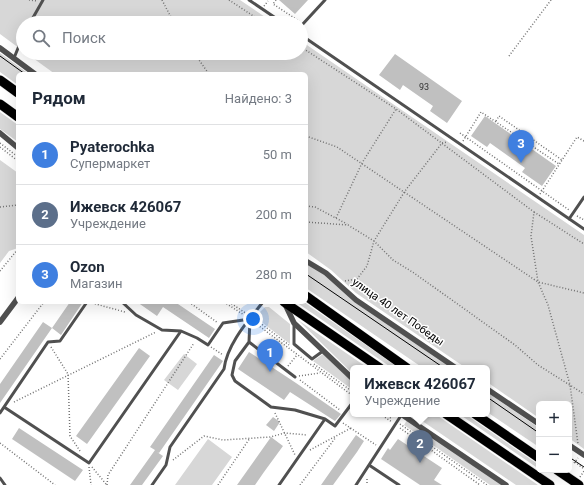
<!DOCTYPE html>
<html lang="ru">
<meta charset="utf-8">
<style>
body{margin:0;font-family:Roboto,sans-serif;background:#f6f6f7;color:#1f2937}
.controls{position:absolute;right:12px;bottom:12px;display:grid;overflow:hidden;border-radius:6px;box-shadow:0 4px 16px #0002}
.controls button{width:36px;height:36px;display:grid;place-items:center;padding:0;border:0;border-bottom:1px solid #e0e1e3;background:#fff;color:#1f2937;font:20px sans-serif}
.you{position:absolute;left:253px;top:319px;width:14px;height:14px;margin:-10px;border:3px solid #fff;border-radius:50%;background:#1a73e8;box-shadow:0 0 0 6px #1a73e833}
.badge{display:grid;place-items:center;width:26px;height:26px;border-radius:50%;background:#db2777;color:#fff;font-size:13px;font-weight:700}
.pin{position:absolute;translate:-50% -33px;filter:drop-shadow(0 1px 2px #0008)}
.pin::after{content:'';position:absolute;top:21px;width:14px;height:12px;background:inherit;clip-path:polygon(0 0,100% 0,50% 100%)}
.popup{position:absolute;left:350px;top:365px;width:140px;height:52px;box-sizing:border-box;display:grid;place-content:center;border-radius:6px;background:#fff;filter:drop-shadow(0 1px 3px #0005);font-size:13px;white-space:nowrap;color:#747a83}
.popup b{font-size:15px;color:#1f2937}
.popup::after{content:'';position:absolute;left:50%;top:100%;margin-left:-8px;border:8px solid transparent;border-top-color:#fff}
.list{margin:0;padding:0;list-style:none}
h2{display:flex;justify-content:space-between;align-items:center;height:52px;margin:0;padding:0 16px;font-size:17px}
h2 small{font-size:13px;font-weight:400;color:#747a83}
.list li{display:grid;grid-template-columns:26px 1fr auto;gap:12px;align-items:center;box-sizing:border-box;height:60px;padding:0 16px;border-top:1px solid #e0e1e3}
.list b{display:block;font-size:15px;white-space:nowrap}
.list p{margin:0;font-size:13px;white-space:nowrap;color:#747a83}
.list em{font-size:13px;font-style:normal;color:#747a83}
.icon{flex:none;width:22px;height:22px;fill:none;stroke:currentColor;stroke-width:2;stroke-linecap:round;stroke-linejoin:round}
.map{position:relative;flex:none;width:584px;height:485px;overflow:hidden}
.search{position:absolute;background:#fff;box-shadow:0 4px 16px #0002;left:16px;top:16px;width:292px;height:44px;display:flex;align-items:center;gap:10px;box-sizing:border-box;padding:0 14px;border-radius:22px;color:#747a83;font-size:15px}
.panel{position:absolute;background:#fff;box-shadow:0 4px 16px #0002;left:16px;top:72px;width:292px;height:232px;border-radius:6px}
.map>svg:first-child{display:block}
</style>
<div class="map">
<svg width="584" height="485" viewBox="0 0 584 485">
<rect width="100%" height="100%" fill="#fff"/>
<!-- green -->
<path fill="#d7d7d7" d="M0 0H240L274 23H23V51L0 34Z
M301 41 584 235V449L569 438V404H539V418L487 382V368H466L356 293 331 270 306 252V74H55L26 53H301Z
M0 53 29 74H18V85L0 72Z
M0 112 18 125V142L0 129Z
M0 160 18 173V248L9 251 0 263Z
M306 261 452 368H423L306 288Z
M296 302H304L399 368H392Z
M265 307H269L290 324V344L255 317Z
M298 320 368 368H353V373L350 371Z
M184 354 197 364 178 390 164 380Z
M323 354 353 382V390L313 361Z
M487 392 539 428V447L487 412Z
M412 414H435L538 485H516Z
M459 414H465L539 465V469Z
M407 420 502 485H490L404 425Z
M208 439 232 457 212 485H175Z"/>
<!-- building -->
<path fill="#c0c0c0" d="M279 0H308L295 14Z
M395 54 462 101 447 123 430 111 433 106 403 85 400 90 379 75Z
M485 116 556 166 542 186 522 172 525 168 490 143 487 147 471 136Z
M70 302H83L61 335 52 328Z
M137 302H175L215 329 209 338 163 307 157 316Z
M43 322 52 328 0 403V384Z
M139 348 150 356 87 444 76 436Z
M249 352 296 383 341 414 335 421 290 392 284 400 238 369Z
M214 355 223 361 159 453 157 452 163 456 142 485H130L155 450 150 447Z
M273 417 280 422 274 431 266 425Z
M19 428 83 470 75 481 12 439Z
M356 435 364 441 357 452 333 485H321Z
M271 437 283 446 264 472 255 485H237Z
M398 439 442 468 434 480 442 485H420L381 459 388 448 390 450Z"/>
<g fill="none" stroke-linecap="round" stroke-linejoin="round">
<!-- primary casing -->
<g stroke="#dbdbdb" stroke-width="10">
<path id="primary" d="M0 80 18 93
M0 104 18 117
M306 296 407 368
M284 302 380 368
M446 414 550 485
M475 414 539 458
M557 470 579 485"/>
</g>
<!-- path -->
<path stroke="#727272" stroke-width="1.5" stroke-dasharray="1 2" stroke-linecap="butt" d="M29 0 37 1
M162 0 174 23
M229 0 264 23
M276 0 273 4 299 21
M264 6 268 1
M301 47 396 109 534 212 531 236 538 282 548 305 570 385 578 444
M194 53 209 74
M509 56 551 0
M496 121 499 116 562 160
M460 133 569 210
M306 136 337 147 538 282 584 293
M463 141 481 112 559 164
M0 143 18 157
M0 147 18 161
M540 194 577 137 584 141
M306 206 315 207 347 224
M0 207 18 205
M534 212 584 244
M577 216 584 220
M336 218 362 163 396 109
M306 222 348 225 374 241 393 260 414 273 515 345 538 365 584 394
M0 271 18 249
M345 281 357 279 367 266 374 241 405 191 442 143 447 142
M189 302 218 323
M224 302 244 315
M229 302 247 314
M92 303 125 312
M255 319 289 345
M255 323 353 396
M51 347 68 374 70 436 80 451
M211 347 223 355
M0 359 44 302
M314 364 353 392
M288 366 297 355
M299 376 320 373
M300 380 340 410
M14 402 156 332
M275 413 295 455
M380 414 392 422
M385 414 392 419
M343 423 376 445
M400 424 487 485
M400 428 480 485
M0 443 55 485
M310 450 351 428
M173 460 204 436 223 440 270 437 285 433 307 435
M575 462 584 469
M574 463 578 458
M89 467 91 485
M92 467 106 484
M580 477 584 471
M367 479V485
M107 485 108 475 194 343
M218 485 250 438
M300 485 336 437"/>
<!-- service -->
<path stroke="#505050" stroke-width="3" d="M249 0 283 23
M30 23 43 0
M301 26 325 0
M301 35 584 229
M14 58 23 36
M569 219 584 197
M122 302 136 315 162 330 181 331 197 338 208 345 223 323 250 319 249 342 235 361 232 375 235 381 271 407 295 410 325 419 335 426 353 402
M294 324V344L312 359 323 351
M249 342 295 377
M4 407 89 463 181 331
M0 413 48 342 60 341 87 302
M369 465 399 485
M0 478 5 485
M152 485 166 465 170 447 224 369C227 344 248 321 263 302
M279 485 325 419
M356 485 402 414"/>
<!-- minor -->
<path stroke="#505050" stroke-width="5.5" d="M0 48 35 74
M0 133 18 148
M306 261 326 273 356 300 456 368
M285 304 294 323 353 379
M0 322 18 298
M487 389 539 424
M401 414 506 485
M569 445 584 455"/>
<!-- primary -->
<use href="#primary" stroke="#000" stroke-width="9"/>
<!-- tram -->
<path stroke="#000" stroke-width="1" d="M0 56 25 74
M306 274 444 368
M487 397 539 433
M569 457 584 467"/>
</g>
<g text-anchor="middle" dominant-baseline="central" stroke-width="3" stroke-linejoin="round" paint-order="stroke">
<!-- number labels -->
<g font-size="9" fill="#303030">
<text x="424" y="87">93</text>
</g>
<!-- street labels -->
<g font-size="11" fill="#000" stroke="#fff">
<text transform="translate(398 312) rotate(35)">улица 40 лет Победы</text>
</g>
</g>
</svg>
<div class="controls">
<button>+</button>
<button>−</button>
</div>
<div class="you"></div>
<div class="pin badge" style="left:270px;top:372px;background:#3f7fe0">1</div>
<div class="pin badge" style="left:420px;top:463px;background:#5c6f8a">2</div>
<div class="popup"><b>Ижевск 426067</b>Учреждение</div>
<div class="pin badge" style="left:521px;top:163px;background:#3f7fe0">3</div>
<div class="search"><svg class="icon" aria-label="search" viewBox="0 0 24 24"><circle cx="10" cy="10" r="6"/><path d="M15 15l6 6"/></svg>Поиск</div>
<section class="panel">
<h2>Рядом<small>Найдено: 3</small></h2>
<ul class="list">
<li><span class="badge" style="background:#3f7fe0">1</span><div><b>Pyaterochka</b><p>Супермаркет</p></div><em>50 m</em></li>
<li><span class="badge" style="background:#5c6f8a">2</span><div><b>Ижевск 426067</b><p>Учреждение</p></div><em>200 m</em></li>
<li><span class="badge" style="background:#3f7fe0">3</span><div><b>Ozon</b><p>Магазин</p></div><em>280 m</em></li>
</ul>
</section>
</div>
